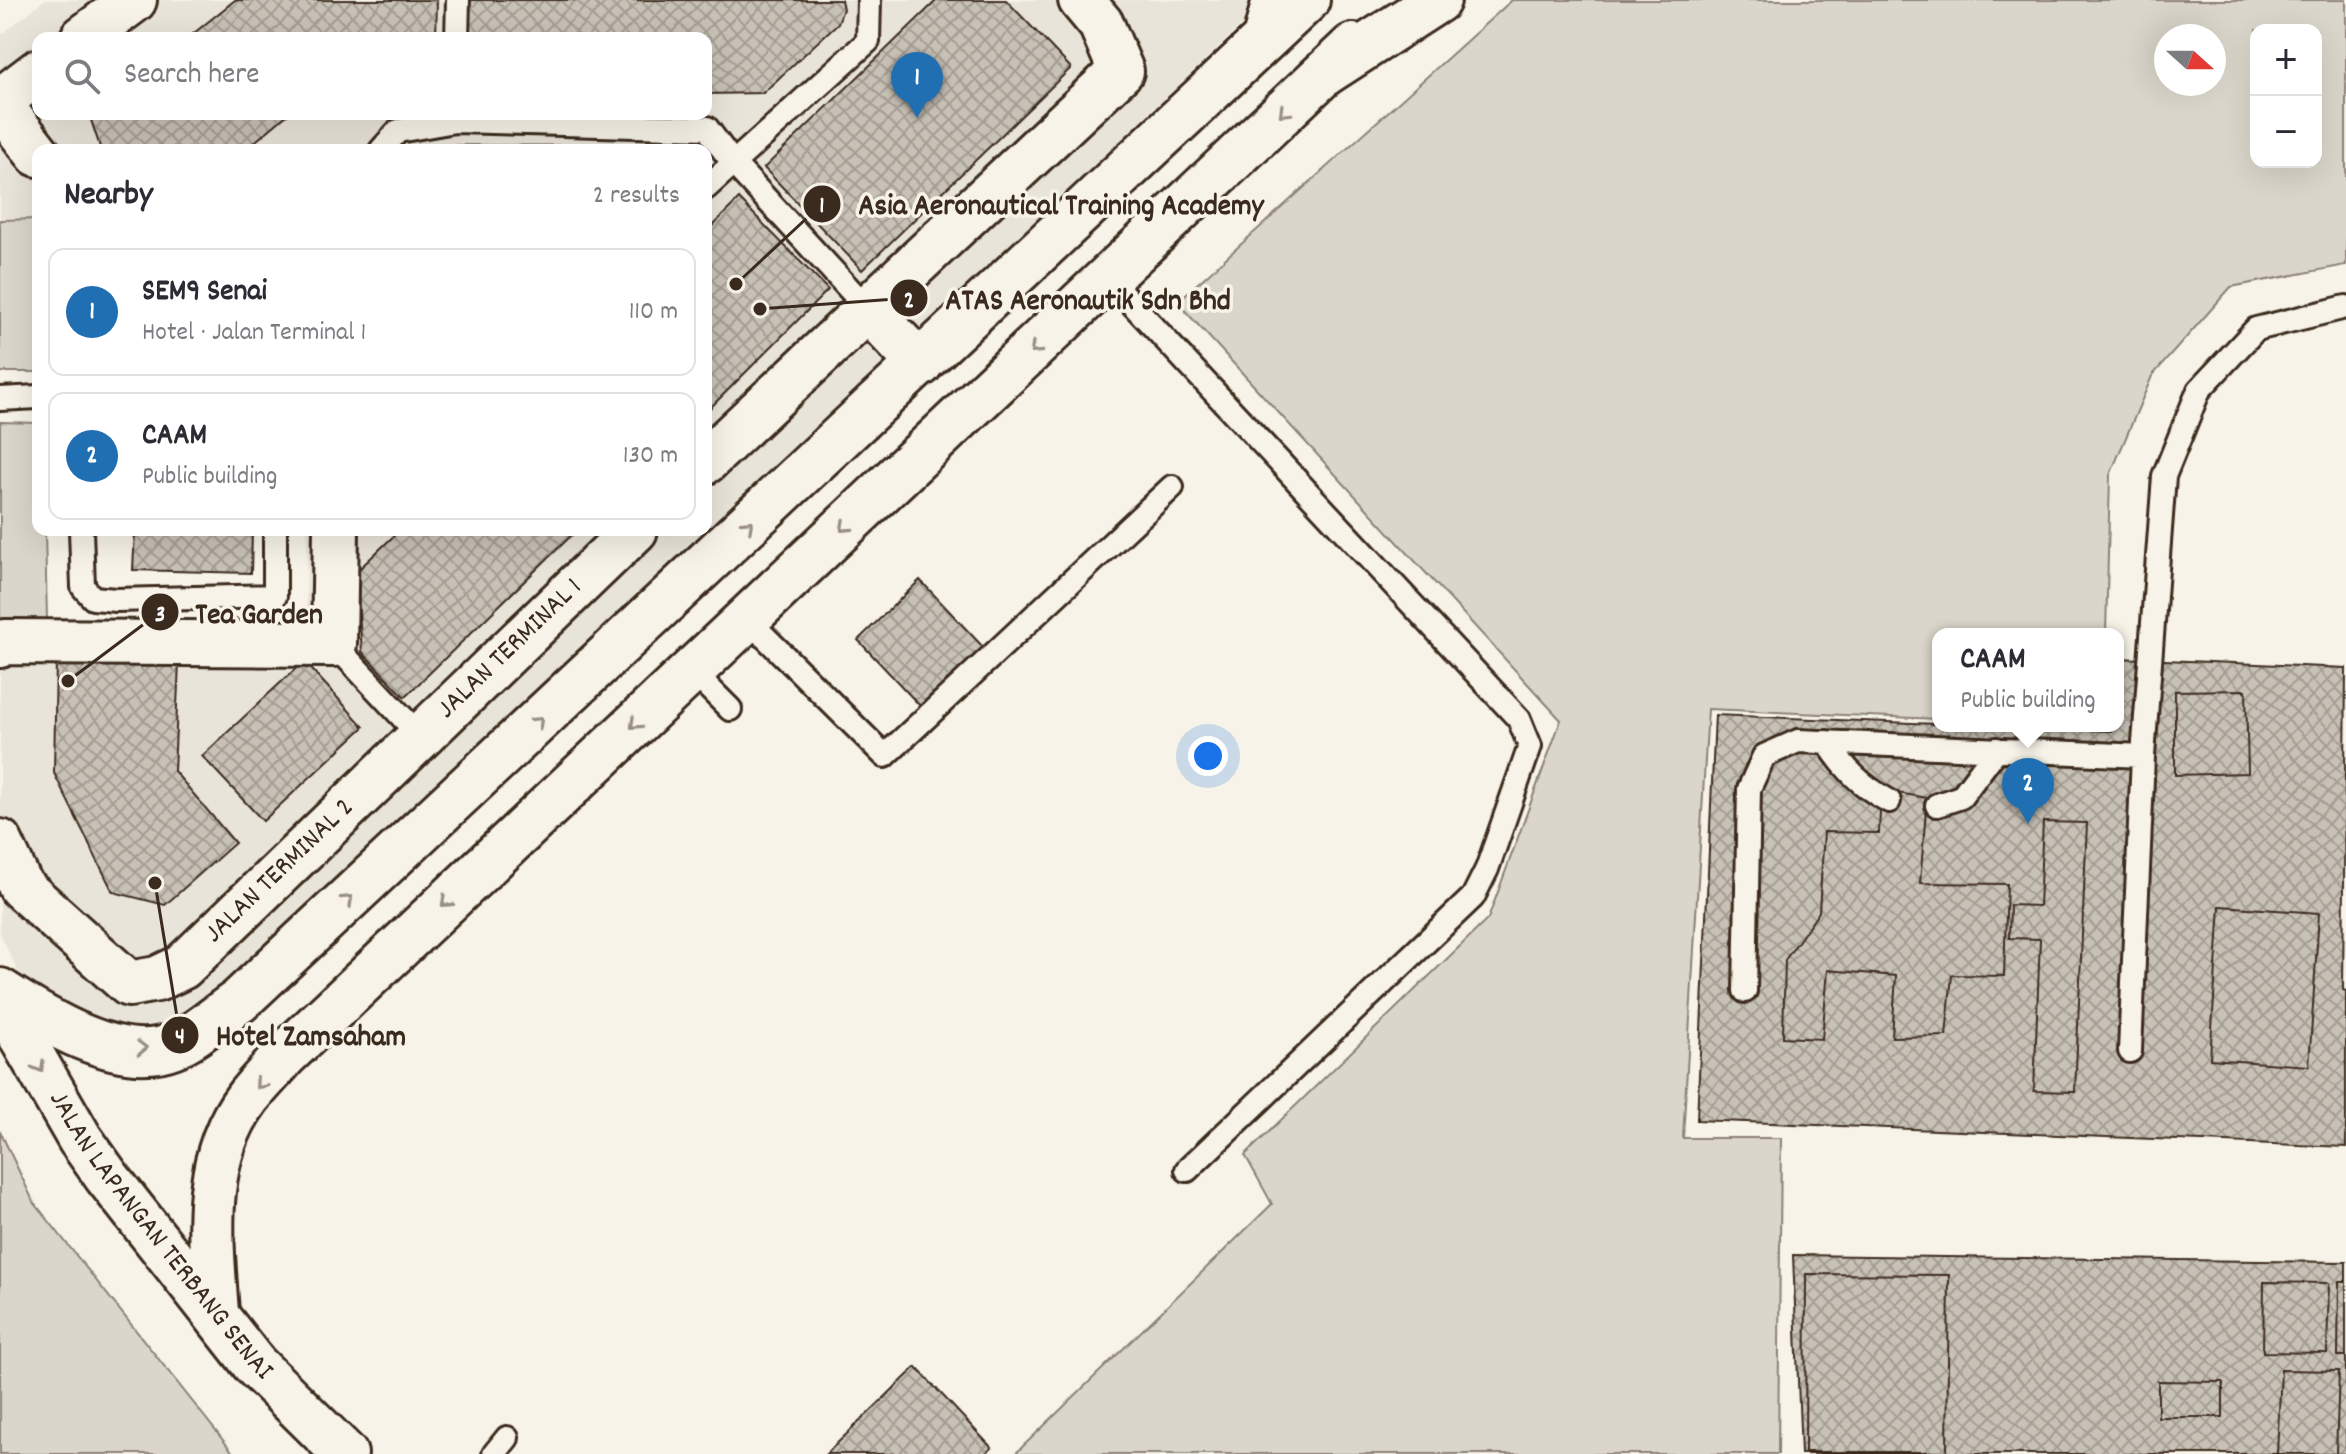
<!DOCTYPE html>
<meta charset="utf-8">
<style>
body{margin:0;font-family:Dekko,sans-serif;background:#f7f7f7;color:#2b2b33}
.controls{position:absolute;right:24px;top:24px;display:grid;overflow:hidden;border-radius:16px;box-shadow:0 8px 32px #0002}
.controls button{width:72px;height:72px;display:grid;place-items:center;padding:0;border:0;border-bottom:2px solid #e1e1e2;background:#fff;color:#2b2b33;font:40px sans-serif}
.compass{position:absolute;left:2154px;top:24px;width:72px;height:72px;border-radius:50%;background:#fff;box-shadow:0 8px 32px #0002;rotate:111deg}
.you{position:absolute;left:1208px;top:756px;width:28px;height:28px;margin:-20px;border:6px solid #fff;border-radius:50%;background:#1a73e8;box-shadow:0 0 0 12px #1a73e833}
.badge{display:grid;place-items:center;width:52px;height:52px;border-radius:50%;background:#1f6fb2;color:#fff;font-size:26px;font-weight:700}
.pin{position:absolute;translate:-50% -66px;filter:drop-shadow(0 2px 4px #0008)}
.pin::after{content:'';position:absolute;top:42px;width:28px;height:24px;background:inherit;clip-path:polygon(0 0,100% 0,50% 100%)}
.popup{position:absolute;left:1932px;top:628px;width:192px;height:104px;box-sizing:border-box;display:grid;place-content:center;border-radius:16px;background:#fff;filter:drop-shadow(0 2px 6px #0005);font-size:26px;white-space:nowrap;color:#7c7c81}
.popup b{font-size:30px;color:#2b2b33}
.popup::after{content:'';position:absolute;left:50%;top:100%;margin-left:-16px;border:16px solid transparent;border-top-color:#fff}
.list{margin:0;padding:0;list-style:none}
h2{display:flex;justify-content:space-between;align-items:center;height:104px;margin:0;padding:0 32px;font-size:34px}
h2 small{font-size:26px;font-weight:400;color:#7c7c81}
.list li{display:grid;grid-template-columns:52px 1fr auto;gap:24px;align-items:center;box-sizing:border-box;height:128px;margin:0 16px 16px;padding:0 16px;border:2px solid #e1e1e2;border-radius:16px}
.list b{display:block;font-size:30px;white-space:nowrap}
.list p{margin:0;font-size:26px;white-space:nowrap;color:#7c7c81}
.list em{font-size:26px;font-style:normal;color:#7c7c81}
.icon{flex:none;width:44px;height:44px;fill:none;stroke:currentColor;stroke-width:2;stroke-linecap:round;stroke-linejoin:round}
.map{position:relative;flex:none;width:2346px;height:1454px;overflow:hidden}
.search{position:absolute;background:#fff;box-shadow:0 8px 32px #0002;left:32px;top:32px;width:680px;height:88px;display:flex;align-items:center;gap:20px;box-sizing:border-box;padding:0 28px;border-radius:16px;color:#7c7c81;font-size:30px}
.panel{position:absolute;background:#fff;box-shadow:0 8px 32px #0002;left:32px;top:144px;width:680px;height:392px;border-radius:16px}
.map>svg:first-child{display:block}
</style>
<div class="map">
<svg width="2346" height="1454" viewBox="0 0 2346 1454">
<defs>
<pattern id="building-cross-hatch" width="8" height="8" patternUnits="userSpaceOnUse" patternTransform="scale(2)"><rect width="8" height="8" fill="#c8c1b6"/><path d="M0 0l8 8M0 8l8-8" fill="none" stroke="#a49d93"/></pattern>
</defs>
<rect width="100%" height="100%" fill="#f7f3e8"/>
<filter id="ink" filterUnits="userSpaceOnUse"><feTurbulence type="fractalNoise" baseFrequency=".0125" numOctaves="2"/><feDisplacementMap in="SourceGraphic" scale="16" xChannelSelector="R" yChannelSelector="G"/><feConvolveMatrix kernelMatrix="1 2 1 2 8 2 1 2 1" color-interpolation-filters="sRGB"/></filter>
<g filter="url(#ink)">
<!-- built -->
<path fill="#e9e4d9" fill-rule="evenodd" d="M44 0H1249L1248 19 268 953 165 1027 100 1028 21 978 0 933V630L306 627 307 530H706V150H38V219L0 218V36ZM38 38H706V114H38Z"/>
<!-- green -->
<path fill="#dbd6cb" stroke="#8b8074" stroke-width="2" fill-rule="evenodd" d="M1512 0H2346V265L2231 287 2152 376 2110 475 2106 634H1938V719L1708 709 1683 1138H1781L1778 1454H1015L1272 1204 1245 1155 1488 919 1561 720 1177 302ZM2256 30H2316V162H2256ZM2214 36V84H2166V36Z
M425 145 700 146 702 150H419Z
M38 219V372H0V220Z
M0 422 38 423V530H45L47 620 0 621Z
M0 1131 33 1201 234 1454H0Z"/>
<!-- building -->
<path fill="url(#building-cross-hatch)" stroke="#3b2a1e" stroke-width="2" d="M235 0H437L436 38H188Z
M468 0H841L843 9 838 23 763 93 706 94V38H468Z
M937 0H1006L1071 68 862 270 764 168Z
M93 114H288L245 150H101L90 117Z
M739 199 828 290 706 412V232Z
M135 530H252L251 573 133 570Z
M400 530H577L405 697 362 652 356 572Z
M920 580 984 648 922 708 858 640Z
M2118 658 2346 668 2343 990 2346 991V1147L1697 1120 1715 715 2112 731 2113 726H2118Z
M56 659 179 663 174 771 235 843 165 905 113 892 54 773Z
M304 661 364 727 263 821 202 756Z
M2246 690 2248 773 2175 775V691Z
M1881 790 1927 798 1920 883 2007 884 2004 976 1952 975 1946 1036 1892 1037 1896 976 1828 970 1822 1039 1783 1037 1785 960 1819 912 1824 832 1879 833Z
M2043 822 2087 823 2075 1092 2034 1091 2040 939 2009 938 2010 905 2039 906Z
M2220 906 2319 913 2309 1066 2210 1059Z
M1793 1255 2346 1262V1454H1801Z
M1806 1274 1949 1275 1947 1452H1805Z
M2339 1281H2346V1356H2338Z
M2264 1282 2329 1283 2327 1353 2263 1352Z
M916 1367 992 1448 985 1454H826Z
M2281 1370 2339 1371 2336 1454H2277Z
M2158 1381 2223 1382V1417H2158Z"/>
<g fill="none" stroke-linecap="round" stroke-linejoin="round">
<!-- service casing -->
<g stroke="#3b2a1e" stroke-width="28">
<path id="service" d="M457 38 458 0
M381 150 398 131 455 121 707 128 733 163 866 307
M706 188 868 41 869 0
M1109 279 1519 719 1530 746 1487 869 1473 897 1187 1170
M0 399 38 397
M81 530 83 587 93 598 116 600 275 596V530
M747 619 885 756 1172 487
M334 644 420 736
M691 670 730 709
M1827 742C1845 769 1861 786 1889 801
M1937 805 1961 797 1997 749
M1745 991 1749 789 1764 756 1798 741 2143 756
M2130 1051 2143 756 2164 476 2199 390 2256 329 2346 307
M494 1454 507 1438"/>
</g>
<!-- minor casing -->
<g stroke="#3b2a1e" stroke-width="50">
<g id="minor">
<path d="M83 38 134 0"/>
<path d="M0 101 38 72"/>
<path d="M0 105 38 154"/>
<path d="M866 307 920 364"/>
<path d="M706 461 1121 71 1101 24 1081 0"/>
<path d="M0 645 5 642 334 644 336 530"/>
<path id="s1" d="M0 842 21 887 129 984 157 979 182 967 635 530"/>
<path id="s2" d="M0 1000 80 1139 107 1177 255 1365 345 1454"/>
</g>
</g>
<!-- tertiary casing -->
<g stroke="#3b2a1e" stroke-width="50">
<path id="tertiary" d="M0 991C43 1019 119 1067 172 1046 195 1037 218 1015 239 1001L1307 0
M216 1313C211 1240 200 1160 248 1097 259 1083 273 1069 285 1055L1353 46"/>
</g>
<!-- primary casing -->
<g stroke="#3b2a1e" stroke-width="50">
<path id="primary" d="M1265 39 1275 0
M1325 73 1438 0"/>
</g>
<!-- service -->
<use href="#service" stroke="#f7f3e8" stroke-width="22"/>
<!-- minor -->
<use href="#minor" stroke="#f7f3e8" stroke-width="44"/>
<!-- tertiary -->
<use href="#tertiary" stroke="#f7f3e8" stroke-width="44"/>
<!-- primary -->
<use href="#primary" stroke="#f7f3e8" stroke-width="44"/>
</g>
<!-- one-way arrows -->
<defs><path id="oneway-chevron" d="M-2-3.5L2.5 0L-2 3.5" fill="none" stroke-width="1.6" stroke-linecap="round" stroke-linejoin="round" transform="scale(2)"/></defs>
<g stroke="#998e83">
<use href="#oneway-chevron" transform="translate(1284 112) rotate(136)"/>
<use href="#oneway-chevron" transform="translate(1035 349) rotate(137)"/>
<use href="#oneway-chevron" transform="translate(748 525) rotate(-43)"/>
<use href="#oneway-chevron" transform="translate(845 527) rotate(137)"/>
<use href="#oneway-chevron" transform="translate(538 722) rotate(-43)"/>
<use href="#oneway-chevron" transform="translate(635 724) rotate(137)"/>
<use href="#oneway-chevron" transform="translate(348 900) rotate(-43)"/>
<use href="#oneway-chevron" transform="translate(446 902) rotate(137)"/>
<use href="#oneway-chevron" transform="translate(142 1048) rotate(-1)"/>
<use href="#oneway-chevron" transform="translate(39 1067) rotate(60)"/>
<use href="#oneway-chevron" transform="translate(260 1084) rotate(131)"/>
</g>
</g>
<g text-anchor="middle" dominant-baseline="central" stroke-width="7" stroke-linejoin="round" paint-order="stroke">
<!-- street labels -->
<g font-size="28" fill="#3b2a1e" stroke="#f7f3e8">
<text stroke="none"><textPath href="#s1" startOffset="708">JALAN TERMINAL 1</textPath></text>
<text stroke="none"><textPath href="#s1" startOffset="388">JALAN TERMINAL 2</textPath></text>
<text stroke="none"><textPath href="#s2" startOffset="286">JALAN LAPANGAN TERBANG SENAI</textPath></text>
</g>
</g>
<!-- callouts -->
<path fill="none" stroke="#3b2a1e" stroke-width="3" d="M736 284L822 204M760 309L909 298M68 681L160 612M155 883L180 1035"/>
<g fill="#3b2a1e" stroke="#f7f3e8" stroke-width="3">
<circle cx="736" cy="284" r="8"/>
<circle cx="760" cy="309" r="8"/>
<circle cx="68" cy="681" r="8"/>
<circle cx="155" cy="883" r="8"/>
<circle cx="822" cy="204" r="20"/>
<circle cx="909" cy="298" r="20"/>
<circle cx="160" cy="612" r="20"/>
<circle cx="180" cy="1035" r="20"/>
</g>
<g font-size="24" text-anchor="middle" font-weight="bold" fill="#fff">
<text x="822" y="212">1</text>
<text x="909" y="307">2</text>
<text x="160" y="621">3</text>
<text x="180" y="1043">4</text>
</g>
<g font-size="30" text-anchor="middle" font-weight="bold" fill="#3b2a1e" stroke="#f7f3e8" stroke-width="7" stroke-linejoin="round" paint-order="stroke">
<text x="1061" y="214">Asia Aeronautical Training Academy</text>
<text x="1088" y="309">ATAS Aeronautik Sdn Bhd</text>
<text x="259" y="623">Tea Garden</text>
<text x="311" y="1045">Hotel Zamsaham</text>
</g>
</svg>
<div class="controls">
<button>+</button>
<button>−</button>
</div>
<svg class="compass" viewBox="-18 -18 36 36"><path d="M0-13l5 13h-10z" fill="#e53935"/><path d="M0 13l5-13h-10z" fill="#7c7c81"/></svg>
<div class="you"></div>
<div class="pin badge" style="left:917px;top:118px">1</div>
<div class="pin badge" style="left:2028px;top:824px">2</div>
<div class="popup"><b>CAAM</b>Public building</div>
<div class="search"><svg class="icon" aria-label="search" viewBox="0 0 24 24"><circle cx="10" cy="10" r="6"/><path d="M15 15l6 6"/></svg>Search here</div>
<section class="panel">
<h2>Nearby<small>2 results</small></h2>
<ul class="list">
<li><span class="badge">1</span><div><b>SEM9 Senai</b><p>Hotel · Jalan Terminal 1</p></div><em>110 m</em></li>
<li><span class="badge">2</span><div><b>CAAM</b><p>Public building</p></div><em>130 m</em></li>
</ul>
</section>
</div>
